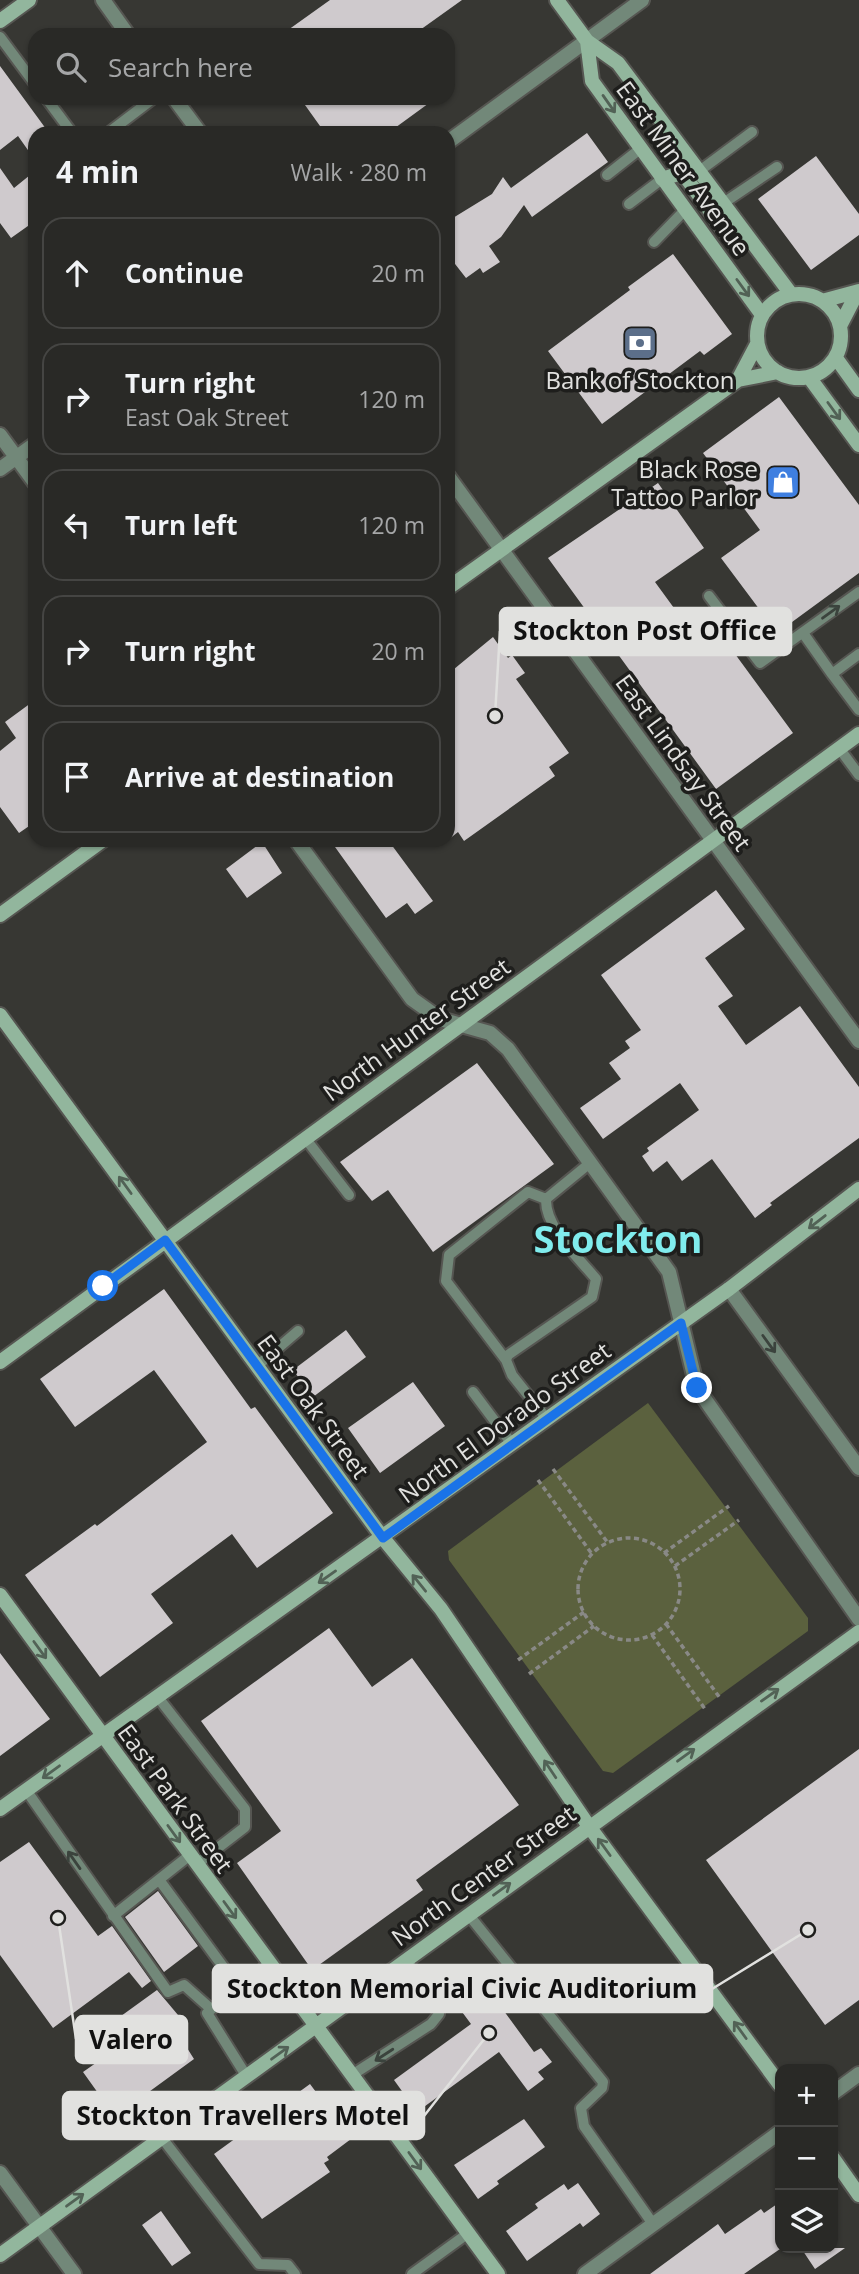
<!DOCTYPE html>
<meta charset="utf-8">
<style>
body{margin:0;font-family:"Open Sans",sans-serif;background:#353532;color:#f1f3f6}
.controls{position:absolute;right:21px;bottom:21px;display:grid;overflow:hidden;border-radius:14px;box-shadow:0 2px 5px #0004}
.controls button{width:63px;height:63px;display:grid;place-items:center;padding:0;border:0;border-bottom:2px solid #454543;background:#292926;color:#f1f3f6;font:35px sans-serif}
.stop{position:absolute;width:21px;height:21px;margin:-16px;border:5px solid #1a73e8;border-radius:50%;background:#fff}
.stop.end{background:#1a73e8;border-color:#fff;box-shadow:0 2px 7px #0008}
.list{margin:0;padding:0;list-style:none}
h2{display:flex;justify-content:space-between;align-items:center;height:91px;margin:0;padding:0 28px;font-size:30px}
h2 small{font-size:23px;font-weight:400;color:#a5a6a7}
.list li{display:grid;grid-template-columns:46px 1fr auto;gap:21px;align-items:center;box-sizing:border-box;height:112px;margin:0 14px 14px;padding:0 14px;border:2px solid #454543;border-radius:21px}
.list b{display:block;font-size:26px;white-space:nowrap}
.list p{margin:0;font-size:23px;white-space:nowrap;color:#a5a6a7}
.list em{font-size:23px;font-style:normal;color:#a5a6a7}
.icon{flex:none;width:38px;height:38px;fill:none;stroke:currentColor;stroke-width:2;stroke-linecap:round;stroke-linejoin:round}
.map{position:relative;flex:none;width:859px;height:2274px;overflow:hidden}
.search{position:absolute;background:#292926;box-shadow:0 2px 5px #0004;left:28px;top:28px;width:427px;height:77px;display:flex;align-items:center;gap:18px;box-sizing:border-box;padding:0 24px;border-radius:21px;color:#a5a6a7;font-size:26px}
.panel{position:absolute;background:#292926;box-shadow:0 2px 5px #0004;left:28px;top:126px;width:427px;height:721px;border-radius:21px}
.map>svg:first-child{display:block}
</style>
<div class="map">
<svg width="859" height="2274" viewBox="0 0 859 2274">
<rect width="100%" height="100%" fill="#373733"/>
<!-- green -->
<path fill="#5b613e" d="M648 1403 808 1618V1631L613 1773 603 1771 449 1560 448 1551Z"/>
<!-- building -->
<path fill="#cfcacd" d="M330 0H462L413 35H281Z
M0 66 49 133H35V160L18 136 0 150Z
M300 98H436L388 133H325Z
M587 133 608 162 532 217 524 205 501 237 489 246 500 262 483 273 480 268 466 278 448 255V221L492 194 503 177 511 188Z
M816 156 859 214V235L811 270 758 199Z
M0 168 14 188 35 171V221L11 238 0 223Z
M673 254 732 334 704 355 700 351 602 424 548 351 630 290 628 287Z
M779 397 859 505V573L777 633 721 558 760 530 703 453Z
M658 483 704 548 655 582 698 641 716 628 793 733 716 789 548 558Z
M493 637 508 658 512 655 525 673 516 679 569 753 549 767 555 776 464 841 458 832 448 840V674Z
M35 700V822L19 833 0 807V751L16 738 5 722Z
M330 840H388L433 901 415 914 407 903 386 918Z
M262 842 282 873 247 898 226 869Z
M716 890 745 929 705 958 733 996 718 1006 746 1045 800 1006 859 1087V1138L770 1203 772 1205 755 1218 712 1159 682 1181 667 1161 653 1172 642 1156 649 1151 647 1148 699 1110 680 1083 603 1139 580 1108 621 1079 609 1063 630 1048 625 1041 641 1030 601 975Z
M477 1063 554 1164 433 1252 388 1190 372 1201 340 1162Z
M164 1289 251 1409 255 1407 333 1513 257 1568 232 1534 151 1594 173 1623 100 1677 25 1575 95 1524 97 1526 207 1442 154 1370 75 1427 40 1379Z
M346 1330 366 1357 313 1397 293 1370Z
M413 1382 445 1426 380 1473 348 1428Z
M329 1628 372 1687 412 1658 519 1805 416 1880 423 1890 312 1970 237 1863 281 1831 201 1721Z
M0 1653 50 1719 0 1756Z
M859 1749V2000L825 2025 706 1860Z
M29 1842 98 1936 112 1926 151 1981 142 1988 129 1972 53 2028 0 1955V1862Z
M158 1891 198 1946 164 1972 125 1917Z
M473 1969 534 2052 541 2048 552 2062 538 2072 544 2079 528 2091 499 2052 417 2112 394 2080 471 2024 445 1989Z
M157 1990 178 2015 170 2021 194 2059 146 2094 149 2098 118 2121 83 2072 123 2044 110 2024Z
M310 2084 351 2139 327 2157 329 2160 324 2163 330 2172 262 2219 214 2154Z
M524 2119 545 2147 497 2181 499 2184 478 2199 454 2165Z
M578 2183 600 2214 583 2227 580 2223 527 2261 506 2231 538 2208 535 2204 564 2184 568 2190Z
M780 2202V2249L744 2274H650L718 2224 725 2234 761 2209 764 2213Z
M161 2211 191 2253 172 2266 142 2225Z
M801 2248H845L815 2269Z"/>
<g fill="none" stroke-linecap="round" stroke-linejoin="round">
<!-- lane casing -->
<g stroke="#565652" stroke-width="14">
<path id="lane" d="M0 37 35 84
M46 98 72 133
M108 133 154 98
M698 172 752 132
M607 175 640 149
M629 204 662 179
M722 204 777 167
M654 242 685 210
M709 596 760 663 859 592
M803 633 832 674
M859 654 832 674 859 710
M839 748 859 775
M305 1138 349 1195
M506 1360 446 1281 449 1255 528 1192 546 1199
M257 1366 298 1331
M473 1392 512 1444
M547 1419 512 1375 506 1360 508 1355 592 1297 596 1279C579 1258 545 1228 546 1199L590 1163
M157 1696 245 1809V1827L197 1864
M26 1790 168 1992 184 1985 211 2009
M160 1881 238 1987 207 2013 247 2077
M468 1914 603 2082 602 2088 581 2108 584 2126 653 2224
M113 1916 190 1855
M238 1987 270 1963
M352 2075 431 2024 439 2014 437 2001 406 1960
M162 2138 259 2264 288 2265 295 2274
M412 2274 467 2234"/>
</g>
<!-- street casing -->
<g stroke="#565652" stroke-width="18">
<path id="street" d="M103 0 128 35
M174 98 200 133
M448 142 642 0
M0 435 35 483
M0 469 35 444
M448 476 859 1041
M296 840 412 999 440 1019 490 1033 508 1049 669 1272 697 1388 859 1619
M729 1289 859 1468
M833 2093 859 2074
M0 2173 74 2274
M585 2274 780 2132"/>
</g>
<!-- secondary casing -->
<g stroke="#565652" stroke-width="18">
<path id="secondary" d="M557 0 587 41 618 63 791 294
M0 21 29 0
M587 41 592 81 762 315
M662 179 678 174 687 179 724 230 748 237
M757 336a42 42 0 1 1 84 0a42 42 0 1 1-84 0Z
M822 301 859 291
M840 326 857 293
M836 358 859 390
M809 377 859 445
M738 380 757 344
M448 588 738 380 778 372
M0 915 103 840
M0 1015 383 1538 441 1609 588 1825 780 2085
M0 1362 859 734
M0 1595 498 2274
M0 1809 729 1289 859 1189
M833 2158 859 2195
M0 2255 859 1632"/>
</g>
<!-- path -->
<path stroke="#898986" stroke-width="3.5" stroke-dasharray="5 3.5" stroke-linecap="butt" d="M553 1469 608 1543
M538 1480 592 1554
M578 1589a51 51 0 1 1 102 0a51 51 0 1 1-102 0Z
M664 1553 729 1506
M675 1566 739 1520
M666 1624 720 1698
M652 1635 705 1709
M518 1660 584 1612
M529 1674 594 1626"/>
<!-- lane -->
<use href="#lane" stroke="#728879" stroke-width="10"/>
<!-- street -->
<use href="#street" stroke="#728879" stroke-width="14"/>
<!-- secondary -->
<use href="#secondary" stroke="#92b69d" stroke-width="14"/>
</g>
<!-- one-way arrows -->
<defs><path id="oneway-shaft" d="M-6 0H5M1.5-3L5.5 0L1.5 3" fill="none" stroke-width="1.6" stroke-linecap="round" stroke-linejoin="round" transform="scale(1.75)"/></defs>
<g stroke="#526256">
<use href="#oneway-shaft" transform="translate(609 104) rotate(55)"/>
<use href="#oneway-shaft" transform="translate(743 288) rotate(54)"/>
<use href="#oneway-shaft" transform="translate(834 411) rotate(54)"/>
<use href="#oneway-shaft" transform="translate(125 1185) rotate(-126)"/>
<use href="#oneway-shaft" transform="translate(817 1222) rotate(142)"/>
<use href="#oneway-shaft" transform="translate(327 1577) rotate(145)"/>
<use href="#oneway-shaft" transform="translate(419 1583) rotate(-129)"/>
<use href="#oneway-shaft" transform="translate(40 1650) rotate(54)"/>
<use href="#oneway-shaft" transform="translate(770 1695) rotate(-35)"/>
<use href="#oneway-shaft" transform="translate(686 1755) rotate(-36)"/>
<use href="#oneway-shaft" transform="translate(550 1769) rotate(-124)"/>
<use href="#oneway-shaft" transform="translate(51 1772) rotate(144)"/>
<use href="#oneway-shaft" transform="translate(174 1834) rotate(54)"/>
<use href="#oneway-shaft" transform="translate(604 1847) rotate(-126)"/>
<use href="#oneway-shaft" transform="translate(502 1889) rotate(-36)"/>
<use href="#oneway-shaft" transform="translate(230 1910) rotate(54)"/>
<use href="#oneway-shaft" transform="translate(740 2030) rotate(-126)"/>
<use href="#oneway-shaft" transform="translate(280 2053) rotate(-36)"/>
<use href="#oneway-shaft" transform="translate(415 2161) rotate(54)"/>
<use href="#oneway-shaft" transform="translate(75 2200) rotate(-36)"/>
</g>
<g stroke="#3b433d">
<use href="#oneway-shaft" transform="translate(831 612) rotate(-36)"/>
<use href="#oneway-shaft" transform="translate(769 1344) rotate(54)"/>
<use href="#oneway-shaft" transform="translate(74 1860) rotate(-125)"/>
<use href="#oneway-shaft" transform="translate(384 2055) rotate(147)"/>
</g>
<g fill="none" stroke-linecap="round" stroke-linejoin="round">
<!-- route -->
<path stroke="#1a73e8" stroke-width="9" d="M103 1286 165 1240 383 1538 681 1323 697 1388"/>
</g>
<!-- icons -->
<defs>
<g id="bank-square" transform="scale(1.75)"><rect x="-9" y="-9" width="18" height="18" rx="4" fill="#5c6f8a" stroke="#1e1e1c"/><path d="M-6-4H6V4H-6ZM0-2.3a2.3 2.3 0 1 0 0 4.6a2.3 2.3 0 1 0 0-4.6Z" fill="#fff"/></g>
<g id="shop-square" transform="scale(1.75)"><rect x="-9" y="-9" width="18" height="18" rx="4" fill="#3f7fe0" stroke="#1e1e1c"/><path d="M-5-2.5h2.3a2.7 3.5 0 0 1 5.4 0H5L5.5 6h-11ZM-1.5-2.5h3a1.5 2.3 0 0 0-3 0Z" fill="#fff"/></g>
</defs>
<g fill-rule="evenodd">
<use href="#bank-square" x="640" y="343"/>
<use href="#shop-square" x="783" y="482"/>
</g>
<g text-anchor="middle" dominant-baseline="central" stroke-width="7" stroke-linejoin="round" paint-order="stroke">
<!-- street labels -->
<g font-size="24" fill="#e1e1df" stroke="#1e1e1c">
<text transform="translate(684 168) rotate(54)">East Miner Avenue</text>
<text transform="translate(684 762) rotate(54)">East Lindsay Street</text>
<text transform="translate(416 1029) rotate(-36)">North Hunter Street</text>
<text transform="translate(314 1406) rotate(54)">East Oak Street</text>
<text transform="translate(504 1422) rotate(-36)">North El Dorado Street</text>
<text transform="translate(176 1798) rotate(54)">East Park Street</text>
<text transform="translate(483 1875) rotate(-36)">North Center Street</text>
</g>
<!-- poi labels -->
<g font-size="24" fill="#e1e1df" stroke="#1e1e1c">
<text x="640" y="379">Bank of Stockton</text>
<text x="758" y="468" text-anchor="end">Black Rose<tspan x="758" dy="28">Tattoo Parlor</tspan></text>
</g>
<!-- town labels -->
<g font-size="38" font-weight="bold" fill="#80eced" stroke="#1e1e1c">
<text x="618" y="1238">Stockton</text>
</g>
</g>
<!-- callouts -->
<path fill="none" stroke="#e1e1df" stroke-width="2.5" d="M495 716L500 631M808 1930L712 1989M58 1918L76 2039M489 2033L424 2116"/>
<g fill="#e1e1df" stroke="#1e1e1c" stroke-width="2.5">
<circle cx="495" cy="716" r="7"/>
<circle cx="808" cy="1930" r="7"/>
<circle cx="58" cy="1918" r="7"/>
<circle cx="489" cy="2033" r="7"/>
</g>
<g fill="#e1e1df" stroke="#e1e1df" stroke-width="2.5">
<rect x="500" y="608" width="291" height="47" rx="7"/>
<rect x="213" y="1965" width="499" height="47" rx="7"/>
<rect x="76" y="2016" width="111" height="47" rx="7"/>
<rect x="63" y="2092" width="361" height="47" rx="7"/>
</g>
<g font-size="26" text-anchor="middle" font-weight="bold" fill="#111">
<text x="645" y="640">Stockton Post Office</text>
<text x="462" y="1998">Stockton Memorial Civic Auditorium</text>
<text x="131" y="2049">Valero</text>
<text x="243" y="2125">Stockton Travellers Motel</text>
</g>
</svg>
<div class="controls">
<button>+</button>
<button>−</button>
<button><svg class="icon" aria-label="layers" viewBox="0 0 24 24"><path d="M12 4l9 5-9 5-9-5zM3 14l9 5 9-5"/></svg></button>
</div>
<div class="stop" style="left:103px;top:1286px"></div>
<div class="stop end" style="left:697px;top:1388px"></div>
<div class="search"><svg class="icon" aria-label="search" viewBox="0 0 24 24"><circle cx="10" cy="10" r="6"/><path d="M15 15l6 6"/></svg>Search here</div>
<section class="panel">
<h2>4 min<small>Walk · 280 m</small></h2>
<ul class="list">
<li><svg class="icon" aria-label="ahead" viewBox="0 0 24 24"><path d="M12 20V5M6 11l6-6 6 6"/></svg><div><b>Continue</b></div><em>20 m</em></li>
<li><svg class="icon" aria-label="right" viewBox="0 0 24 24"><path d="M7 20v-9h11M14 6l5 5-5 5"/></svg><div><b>Turn right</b><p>East Oak Street</p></div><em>120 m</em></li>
<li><svg class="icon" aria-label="left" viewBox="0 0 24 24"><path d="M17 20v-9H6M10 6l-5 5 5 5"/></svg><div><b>Turn left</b></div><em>120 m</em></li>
<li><svg class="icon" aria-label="right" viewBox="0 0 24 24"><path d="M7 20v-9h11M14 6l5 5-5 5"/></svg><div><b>Turn right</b></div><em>20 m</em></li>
<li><svg class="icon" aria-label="arrive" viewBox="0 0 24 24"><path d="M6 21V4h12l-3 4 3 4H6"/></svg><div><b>Arrive at destination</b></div></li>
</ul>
</section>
</div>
